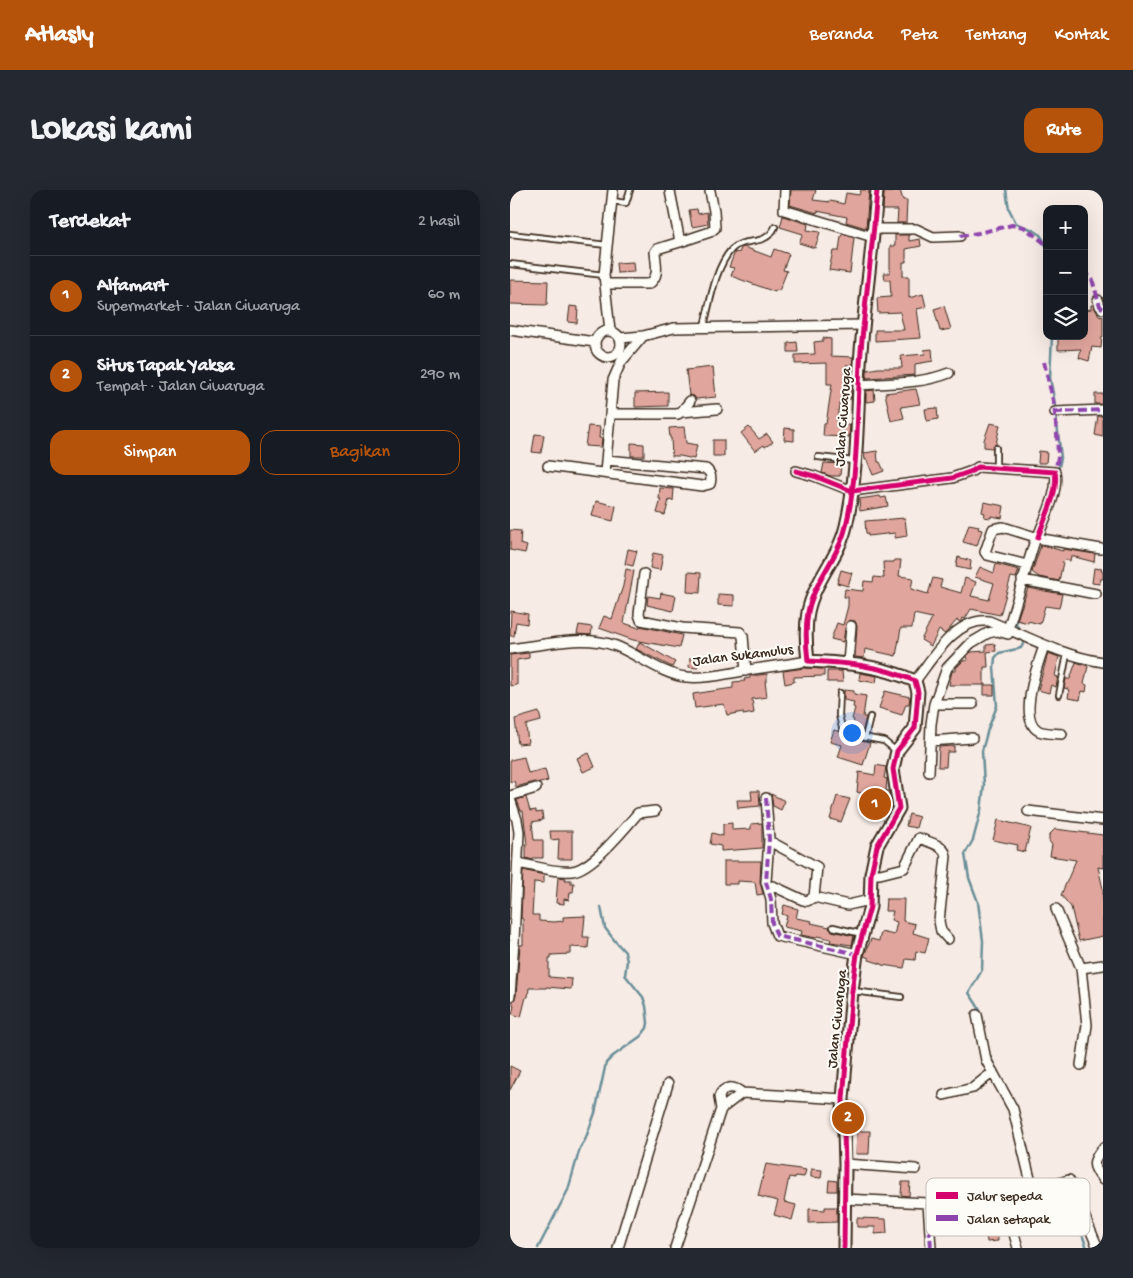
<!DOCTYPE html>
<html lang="id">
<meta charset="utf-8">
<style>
body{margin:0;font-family:"Gochi Hand",sans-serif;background:#242831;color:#f1f3f6}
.controls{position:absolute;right:15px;top:15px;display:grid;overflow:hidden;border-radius:10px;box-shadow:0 5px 20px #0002}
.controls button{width:45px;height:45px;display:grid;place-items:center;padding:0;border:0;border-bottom:1px solid #363941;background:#171b24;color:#f1f3f6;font:25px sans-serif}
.you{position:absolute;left:341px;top:542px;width:18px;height:18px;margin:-12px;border:4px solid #fff;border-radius:50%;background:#1a73e8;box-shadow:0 0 0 8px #1a73e833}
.badge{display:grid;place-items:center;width:32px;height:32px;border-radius:50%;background:#b45309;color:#fff;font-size:16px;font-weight:700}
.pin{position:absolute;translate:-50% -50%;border:2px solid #fff;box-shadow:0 1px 5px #0006}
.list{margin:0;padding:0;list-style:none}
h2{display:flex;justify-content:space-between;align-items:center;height:65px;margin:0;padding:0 20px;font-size:21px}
h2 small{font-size:16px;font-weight:400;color:#9ea1a6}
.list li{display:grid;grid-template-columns:32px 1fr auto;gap:15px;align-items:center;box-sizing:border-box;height:80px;padding:0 20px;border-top:1px solid #363941}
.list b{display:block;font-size:19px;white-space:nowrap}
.list p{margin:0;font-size:16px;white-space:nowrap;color:#9ea1a6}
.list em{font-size:16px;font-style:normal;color:#9ea1a6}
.actions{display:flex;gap:10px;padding:15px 20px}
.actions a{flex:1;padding:11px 0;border:1px solid #b45309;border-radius:15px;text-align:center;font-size:18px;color:#b45309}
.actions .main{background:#b45309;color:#fff}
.icon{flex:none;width:28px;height:28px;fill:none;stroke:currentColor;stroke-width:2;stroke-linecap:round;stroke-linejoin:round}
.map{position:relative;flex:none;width:593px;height:1058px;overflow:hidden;border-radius:15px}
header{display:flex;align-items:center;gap:30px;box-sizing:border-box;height:70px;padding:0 25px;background:#b45309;color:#fff}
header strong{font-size:24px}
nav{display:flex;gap:28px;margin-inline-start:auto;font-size:18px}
.intro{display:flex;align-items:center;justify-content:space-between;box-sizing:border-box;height:120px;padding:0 30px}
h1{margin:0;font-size:35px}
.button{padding:12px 22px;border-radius:15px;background:#b45309;color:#fff;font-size:18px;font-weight:700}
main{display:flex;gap:30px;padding:0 30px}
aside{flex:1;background:#171b24;border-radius:15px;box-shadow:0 5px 20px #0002}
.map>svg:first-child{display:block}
</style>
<header>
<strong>Atlasly</strong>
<nav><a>Beranda</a><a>Peta</a><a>Tentang</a><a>Kontak</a></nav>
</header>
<div class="intro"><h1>Lokasi kami</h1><a class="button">Rute</a></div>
<main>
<aside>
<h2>Terdekat<small>2 hasil</small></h2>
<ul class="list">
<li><span class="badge">1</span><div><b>Alfamart</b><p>Supermarket · Jalan Ciwaruga</p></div><em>60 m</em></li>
<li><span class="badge">2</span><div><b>Situs Tapak Yaksa</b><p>Tempat · Jalan Ciwaruga</p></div><em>290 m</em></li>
</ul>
<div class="actions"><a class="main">Simpan</a><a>Bagikan</a></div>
</aside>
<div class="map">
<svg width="593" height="1058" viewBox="0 0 593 1058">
<rect width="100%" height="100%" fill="#f7ebe5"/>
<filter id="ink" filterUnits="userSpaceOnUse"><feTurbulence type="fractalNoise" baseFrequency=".02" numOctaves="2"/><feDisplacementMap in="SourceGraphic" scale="10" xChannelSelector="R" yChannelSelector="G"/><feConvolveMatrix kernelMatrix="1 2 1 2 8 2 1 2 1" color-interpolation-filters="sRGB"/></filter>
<g filter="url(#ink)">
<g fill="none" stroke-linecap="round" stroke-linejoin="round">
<!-- stream -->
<path stroke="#6a8f98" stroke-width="2.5" d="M496 0 499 19 506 33C522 41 530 38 537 58
M542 146 540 188 546 219
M546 225 551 268 548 281
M510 441 506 434 510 413
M473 838C475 825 466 813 459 803L472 780 473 751 468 712 459 688 455 664 463 650 471 620 474 595 472 561 478 539 487 516 484 477 485 468 489 463 511 458 514 452 513 449
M478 862 494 895
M530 1002 531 1003 550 1005 570 1039 577 1058
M28 1058 58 1000 70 958 75 950 85 923 96 873 103 866 131 846 137 838 138 833 136 816 133 807 115 785 117 771 115 762 105 751 95 738 91 717"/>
</g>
<!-- building -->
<path fill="#e0a69d" stroke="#3b2a1e" d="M281 0H306L303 10 320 12V11L334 14 336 3 349 5 351 0H359L356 38 336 32 337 27 307 21V23L280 15Z
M383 0H390L393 10H397L396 33H387L388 20H373L374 3 383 2Z
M187 19 188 24 197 22 198 34 182 37 179 20Z
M273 26 298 34 297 40 310 42 305 58 289 53 293 44 270 37Z
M333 44 344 48 340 83 319 80 323 61H329L331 46Z
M385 45H399V51L410 49 411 56 396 59V72H393V86H399V108L413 104 416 117 407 119 411 148 365 151V140H394L390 122 368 123 367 108 381 107 380 90H375L374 83H380V56H385Z
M234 57 261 67 264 59 279 64 273 80 277 81 269 101 266 100 265 102 221 86 224 78 219 77 225 62 229 63 231 58Z
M123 72 124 82 107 83 106 73Z
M0 90 38 91 37 115 0 114Z
M581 115H583L590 127 593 126V147H592L591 158 582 157 579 171 569 168 571 159 548 160V146H574V134H576L574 120 581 119Z
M60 116 68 117 67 133 58 132Z
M434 116 441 139 430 141 424 119Z
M313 148 321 149V166L343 167 342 175H336V198H341V209H330L326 235H340L339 247 313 246 314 234H316L322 194H317V173L285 174V165L305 164 304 152 313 151Z
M287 152 288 162H278V153Z
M422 159 423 171 405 174V185L357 188V180L368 178H392L391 166 415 164 414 160Z
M203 177 206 207 186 209 184 206 179 205 176 180Z
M406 199 410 214 391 217 394 228 381 231 375 203Z
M364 200 365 211 356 212V201Z
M158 202V216L125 217V203Z
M585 204H593V214H585Z
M427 218 428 229 417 231 415 219Z
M588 226H593V247L585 245Z
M480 233 490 235 486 254 482 258 474 257V250Z
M78 236 90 237 89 248H92L91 257 75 256Z
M174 237 176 253 187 255 184 269 170 266H162L161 248H160L159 238Z
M239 237 249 249 257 244 263 252 255 257 254 255 245 261 231 243Z
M275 238 284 239V251L274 250Z
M25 244 34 245 31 263 22 262Z
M203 250H214V266H203Z
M121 253 134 254V266H121Z
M367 261 368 272H370L374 281 363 285 357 270H355L354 263Z
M529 261 537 262 536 273H528Z
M314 273 331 274 330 286H321L312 283Z
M150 298 164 299 163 311 159 310 155 325 147 323 151 309H149Z
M370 306 371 308 376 307 378 316 350 321 349 309Z
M86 311 106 316 103 331 82 326Z
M474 312 494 316 492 328 481 326V328L474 327 475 323 472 322Z
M395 328 397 346 385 348V343L358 346V344L356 343 355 331Z
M459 334 469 336 468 339 472 340 467 356 453 352Z
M0 340 11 341 10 354 17 356 15 363 0 360Z
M531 355 553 361V359L585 364 584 372 561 366 560 371 555 370 553 372 549 391 529 387 522 382Z
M118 359 127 361 123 376 115 374Z
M143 363 153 365 150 380 140 378Z
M448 367 461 371 460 380 446 377Z
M384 370H391L389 386 403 388 401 399 418 404 423 388 432 390 430 397 451 403 455 388 466 392 461 406 479 410 484 393 465 387 470 377 484 383 486 374 509 380 506 388 501 387 490 425 461 419 455 429 453 428 450 432 447 430 435 444 429 440 421 456 411 450 422 428 404 424 402 438H391L386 466 355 459 354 468 345 467 347 436 345 431 339 430 336 433 333 452 321 449 327 433 333 435 338 416V407H334L335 399 353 401 354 391 363 392 364 387 374 388 373 372H384Z
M584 378 592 379 591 381 593 382V389H590L589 394 582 393Z
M116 379 124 381 114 433 129 438 130 436 172 445 169 458 123 450 89 438 94 426 102 429 113 396Z
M331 380 342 383 338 396 327 393Z
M178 382 191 383 190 403 177 402Z
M518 398 552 404 549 418 535 416 530 434 518 431V433L507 430Z
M151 403 166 406 163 421 137 415 138 406 150 408Z
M208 404 224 405V416L208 415Z
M1 421 18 424 17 434 6 432 4 446H0Z
M69 435 82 437 81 445 67 444Z
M130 452 165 472 162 477 126 459Z
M485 454 486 461 477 462 478 477H474V495H439L442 481H446V478L453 471 458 470 457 466 461 462 476 461V455Z
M19 463V468L7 470V495L0 496V465Z
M538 463 549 467 545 486 548 487 546 497 541 495 539 503 528 500Z
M180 468H188L187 478 179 477Z
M566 472 578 476 574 494 577 495 576 502 572 501 570 510 558 508 559 502 558 499 554 498 556 489H560Z
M295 478 314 479V486L284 487V492L275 494 273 481Z
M317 481H332L333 492H317Z
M350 483 367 486 366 493 349 490Z
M257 484V491H255L257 507 242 509 244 523 233 525V522L217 525 214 514 185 518 183 504 223 498V492L235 491 234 489 240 488V486Z
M474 495H484V505H474Z
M334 500 344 501V504L356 506 353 527H356L352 543 342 540 344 530 342 529 345 518 343 517 344 512 334 510Z
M375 501 400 507 399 514H396L392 525 369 518Z
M29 522 31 531 16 535 18 553 8 554 5 529Z
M324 540 331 542 341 549 360 553 353 575 328 567 332 555 320 552Z
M444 556V562H437L436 577H428L429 557Z
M79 563 85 577 73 582 67 568Z
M14 567 18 583 35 579 38 591 30 593 24 592 6 597 4 591 0 592V570Z
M366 575 376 577 374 588 377 589 376 601H379V604L376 619 371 618 370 624 355 621 359 605 347 602 349 582 365 585Z
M241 601H249L250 616 228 618 227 610H242Z
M261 604 275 611 271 620 263 616Z
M327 606 340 609 331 632 320 629Z
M16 607 20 621 26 620V623L32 622 33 630 22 632 24 650H33V668H24L23 670 16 668V655H17L15 637 13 621H11L7 610Z
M399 624 409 627 406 638 396 636Z
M488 630 521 638 515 662 506 660 508 655 483 650Z
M222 633V640L241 639V634L252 633V658L211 661V656L200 654 202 643 213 646V634Z
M545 639 593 645V678L588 677 593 699V746L569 751 561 717 551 705 566 670 540 666 542 655 539 651V645Z
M40 641H62V669H48L49 649 41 650Z
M214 671H251L250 692 253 704 247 705 245 692 228 691V694H214Z
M13 680 34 685V693L24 692 22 725H29V731L44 732 53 731V727L75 726 73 747H79L78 758 61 757V764L41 765V768H39V787L62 789 61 799 36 797V798H19L18 807H16L11 827 2 824 4 816H3V811L6 806 10 755H13V729L11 728Z
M48 687 56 688 55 690H61V693H64L63 702H60L59 710 54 709V714L46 713Z
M376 709H394L393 731 405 734 403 743 419 748 415 763 406 761 405 770 396 769 394 778 372 775V774L359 770V768L354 766 361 749 369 751 371 742 384 745 387 732 381 730 383 721H375Z
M274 715 288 719 286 728 302 731 301 733 319 737 322 741 344 746 342 755 320 752 321 749 307 746 306 748 291 745 292 741 274 737 277 726 272 724Z
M0 876 10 881 0 900Z
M347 941H360L359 964H346Z
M256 974 296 980 294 987 285 986V988L279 987 274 1012 286 1015 282 1030 264 1025 268 1011 248 1006Z
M301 979 312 980 311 988 301 987Z
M319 990 327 991V1001H318Z
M392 992H400L399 1006 391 1005Z
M315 1017H327V1032L299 1033V1019L315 1020Z
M453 1023H465V1027L487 1026 488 1051 477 1052 476 1044 453 1045Z
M347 1028 376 1029 377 1043 365 1044V1037H347Z"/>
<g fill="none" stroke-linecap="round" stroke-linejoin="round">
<!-- lane casing -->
<g stroke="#3b2a1e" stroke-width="8">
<path id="lane" d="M102 11 116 13 120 0
M0 44 97 55
M0 74 94 85
M194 136C200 113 205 77 222 59 235 46 255 58 265 37
M308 267 344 271
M486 277V258
M330 503 329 525 332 538 342 545 374 551 385 560
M549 505 557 464
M355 548 360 527
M323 737 352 744
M343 801 391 807"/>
</g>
<!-- street casing -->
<g stroke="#3b2a1e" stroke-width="12">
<path id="street" d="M275 0 274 20 363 47
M160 1 170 52 200 42 205 38 204 21 200 1
M364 39H406L423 47 450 46
M95 94H139C150 86 146 75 145 62L147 59 170 52
M588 110 590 116 593 119
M0 140 85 152
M100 141 94 85 103 0
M85 154a13 13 0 1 1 26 0a13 13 0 1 1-26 0Z
M110 148 133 146 164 138 353 135
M349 195C378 193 412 194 439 183
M171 222 207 219
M545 222 593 220
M101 224H168L171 222 180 211
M38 276 192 296 200 294C202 287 201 283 196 279L96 270
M286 281 304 286 342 301 442 288 462 281 468 277 545 282C549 302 535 327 528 347
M95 283 103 190 111 172 133 146
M517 375 477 365 475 362 483 339 493 337 532 349 591 359
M134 384 129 424 131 430 172 438 230 442 233 446 236 481
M512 390 586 404
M498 439 526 347
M534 456C528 473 507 530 529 541 536 544 546 543 552 544
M0 459C34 455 73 444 106 456 127 464 153 485 176 487 194 489 215 484 233 481 255 477 276 475 298 471
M338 473 341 436
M405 491C423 468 445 428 479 431 516 446 552 466 593 472
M424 514H463
M420 551 462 548
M419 582 421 534 424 514 437 478 461 453 478 443 487 441 498 444
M0 606 26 598
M256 608 259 649 256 692 261 709 262 733 267 746 347 764
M0 609 7 630 9 642 4 751 0 806
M518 621 593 630
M263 653 307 677 304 707 338 715 360 710
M8 673C25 676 45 683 62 681 82 679 115 638 128 623L145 621
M361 684H370L394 678 409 648C418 652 435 655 436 666L429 731 431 741 438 749
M263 696 293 710 297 711 304 707
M546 719 571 778 577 835 571 875
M571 778 593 775
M467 825 476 870 503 919 523 1001
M434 905 463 898 483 882
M211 919 209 907C213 896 223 895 232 903L333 909
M593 958C581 972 582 976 593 990
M335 974 406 979
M334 1009 418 1013 421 1058
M108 1058 158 894
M165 1058 211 919 232 903
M508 1058 496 1015 499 1009 504 1007 559 990 588 1058"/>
</g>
<!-- secondary casing -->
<g stroke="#3b2a1e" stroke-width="15">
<path id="secondary" d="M334 1058 335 974 333 909 342 801 347 764 360 717 361 684 367 656 389 618 383 579 387 561 405 538 408 502 405 491C369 475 337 473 298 471 296 455 295 439 298 422 304 391 329 367 336 336 348 285 347 226 350 174 354 115 363 58 367 0"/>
</g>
<!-- lane -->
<use href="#lane" stroke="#fdfcf7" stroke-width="4.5"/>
<!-- street -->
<use href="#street" stroke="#fdfcf7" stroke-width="9"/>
<!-- secondary -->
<use href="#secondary" stroke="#fdfcf7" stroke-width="11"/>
<!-- quiet -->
<path stroke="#8e44ad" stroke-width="4" stroke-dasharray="8 4" stroke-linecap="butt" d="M450 46 468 43 502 35 514 37 537 55
M574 80 582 89 590 116 593 119
M534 172 544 215 547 244 548 267 545 282 546 286
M545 222 593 220
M256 608 259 649 256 692 261 709 262 733 267 746 347 764
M418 1013 421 1058"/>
<!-- cycleway casing -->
<g stroke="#fdfcf7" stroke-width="8">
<path id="cycleway" d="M286 281 304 286 342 301 442 288 462 281 468 277 545 282C549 302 535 327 528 347
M334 1058 335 974 333 909 342 801 347 764 360 717 361 684 367 656 389 618 383 579 387 561 405 538 408 502 405 491C369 475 337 473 298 471 296 455 295 439 298 422 304 391 329 367 336 336 348 285 347 226 350 174 354 115 363 58 367 0"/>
</g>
<!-- cycleway -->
<use href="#cycleway" stroke="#d6006c" stroke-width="5"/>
</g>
</g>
<g text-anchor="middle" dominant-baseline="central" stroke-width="4" stroke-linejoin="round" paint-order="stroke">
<!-- street labels -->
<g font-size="15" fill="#3b2a1e" stroke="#fdfcf7">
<text transform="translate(334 227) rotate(-86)">Jalan Ciwaruga</text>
<text transform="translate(233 466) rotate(-7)">Jalan Sukamulus</text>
<text transform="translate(328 829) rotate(-84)">Jalan Ciwaruga</text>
</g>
</g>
<!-- legend -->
<rect x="416" y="988" width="164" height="58" rx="8" fill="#fdfcf7" stroke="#c3bdb6" stroke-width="1"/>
<rect x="426" y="1002" width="22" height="7" fill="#d6006c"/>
<rect x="426" y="1025" width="22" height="6" fill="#8e44ad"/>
<g font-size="14" fill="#3b2a1e">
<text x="457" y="1010">Jalur sepeda</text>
<text x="457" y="1033">Jalan setapak</text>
</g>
</svg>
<div class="controls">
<button>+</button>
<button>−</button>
<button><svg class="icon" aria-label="layers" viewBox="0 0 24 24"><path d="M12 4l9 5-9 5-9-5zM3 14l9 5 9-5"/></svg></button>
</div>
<div class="you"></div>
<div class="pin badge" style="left:365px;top:614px">1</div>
<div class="pin badge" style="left:338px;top:928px">2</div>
</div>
</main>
